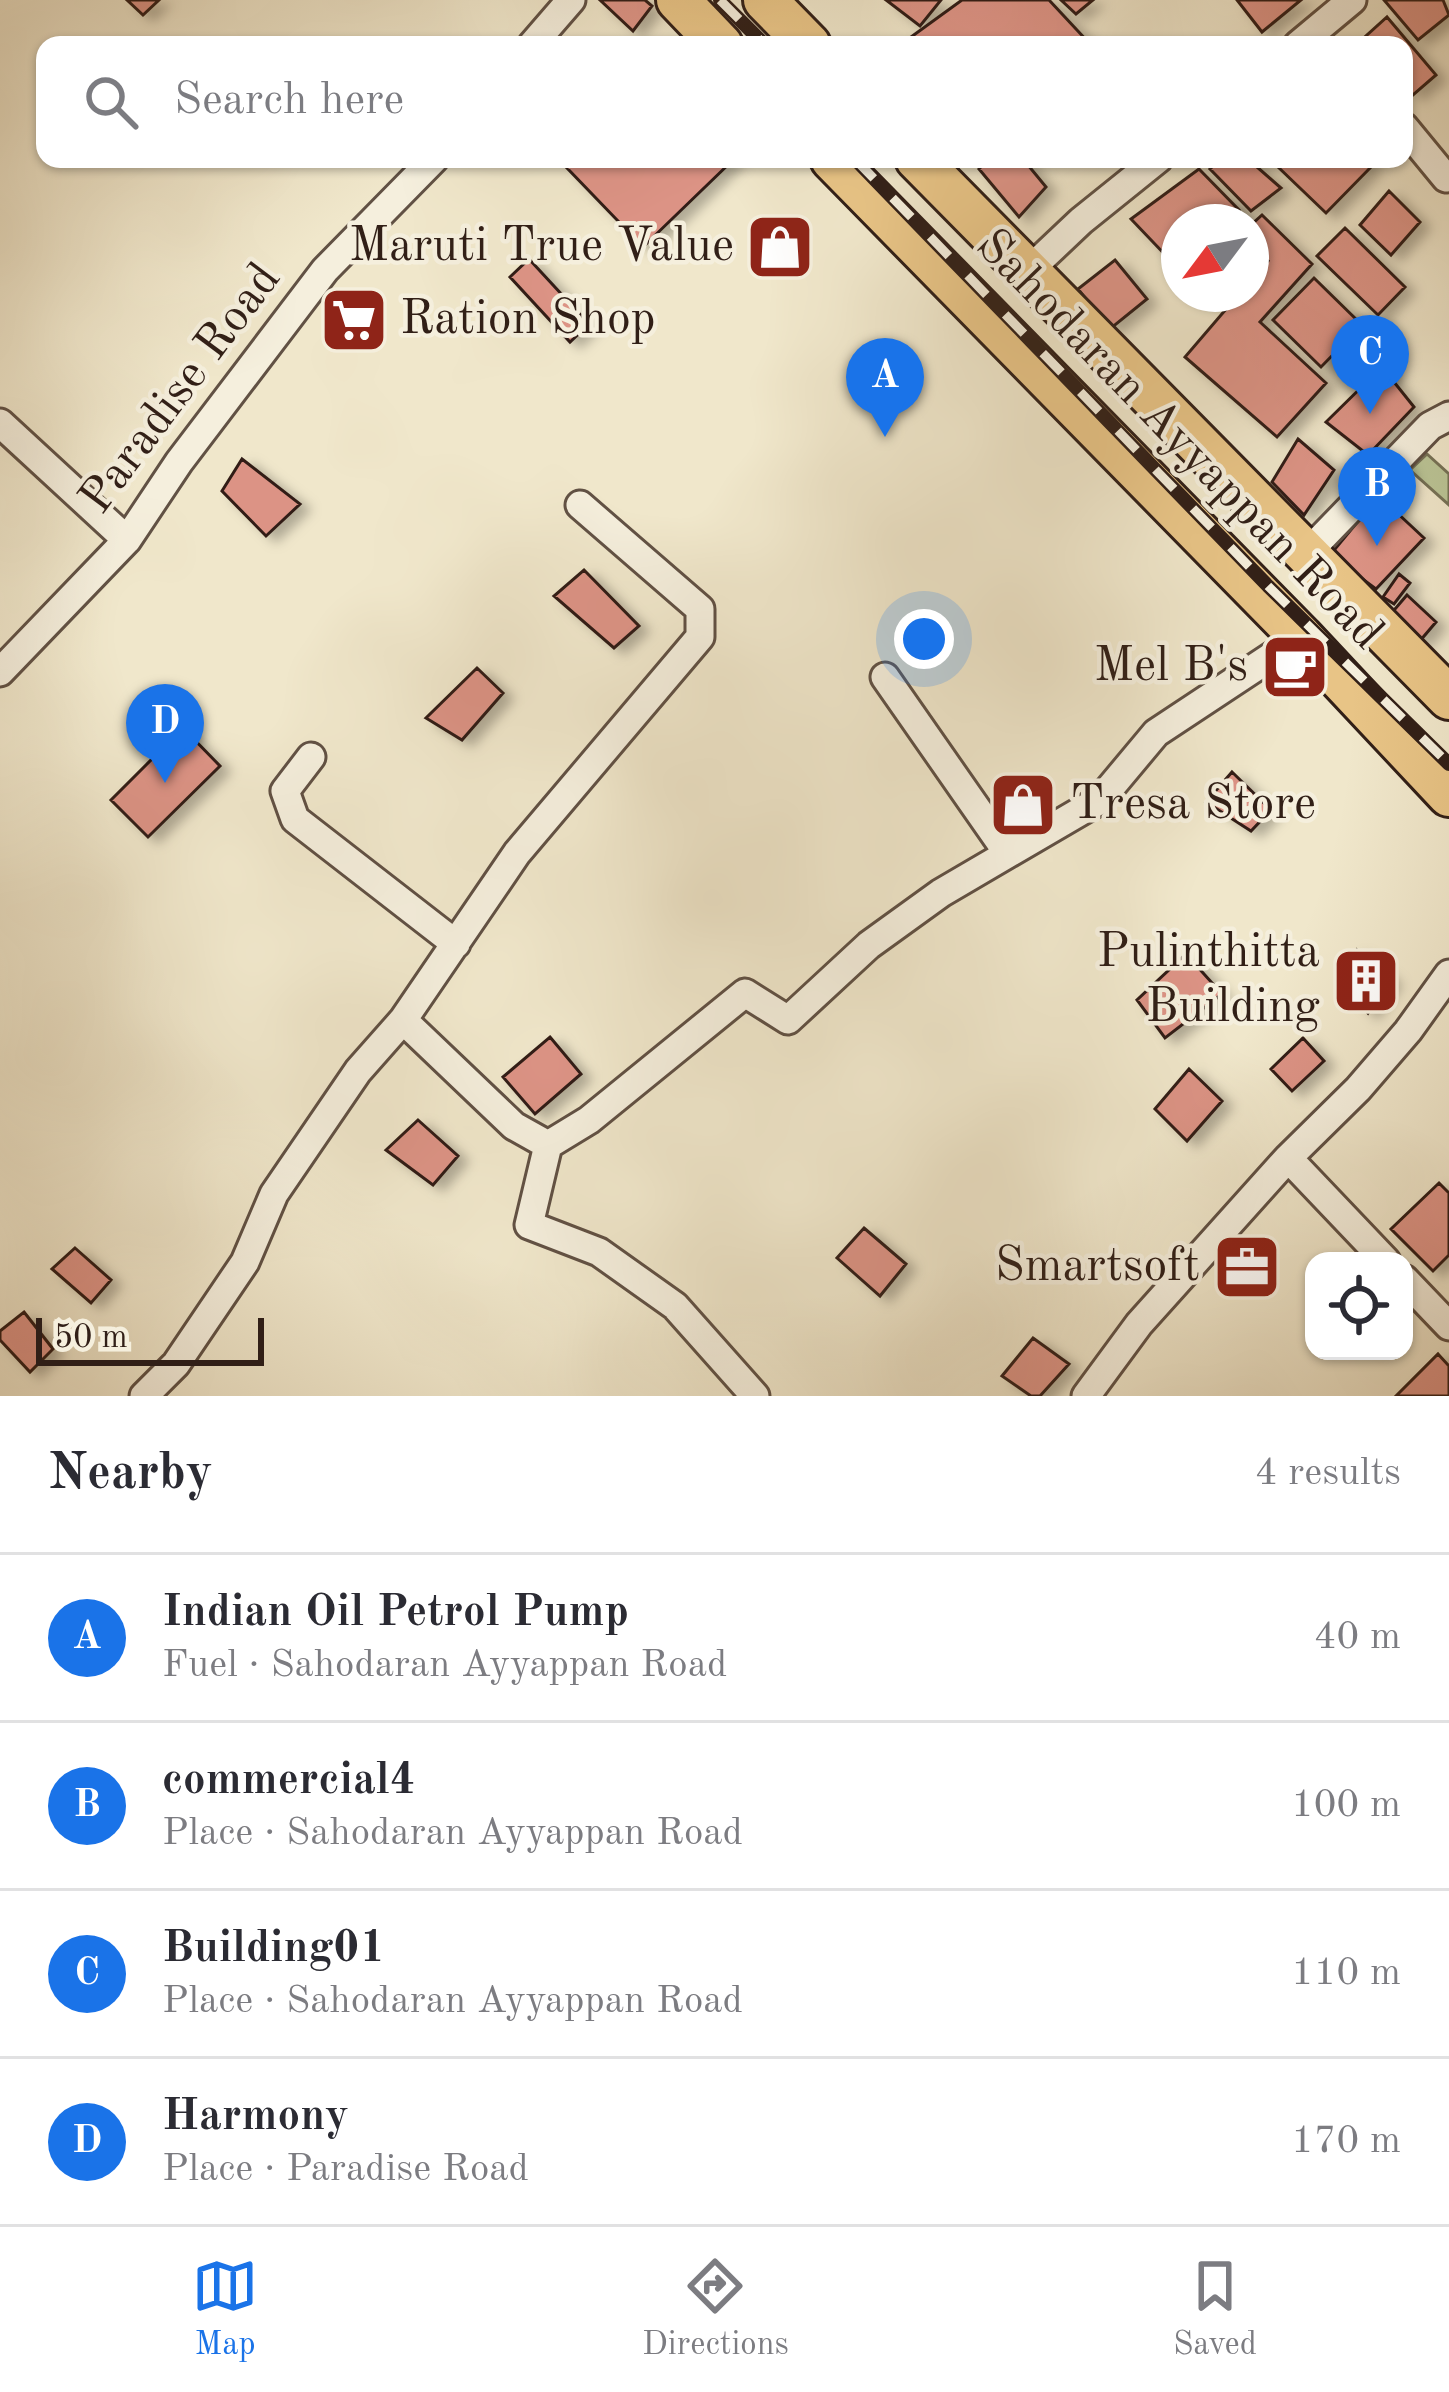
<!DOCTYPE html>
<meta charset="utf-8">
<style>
body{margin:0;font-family:"Old Standard TT",serif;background:#f2f2f3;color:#2b2b33}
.controls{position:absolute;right:36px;bottom:36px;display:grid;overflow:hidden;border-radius:24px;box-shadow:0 3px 9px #0004}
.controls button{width:108px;height:108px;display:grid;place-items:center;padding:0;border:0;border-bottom:3px solid #e1e1e2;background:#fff;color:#2b2b33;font:60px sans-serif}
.compass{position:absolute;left:1161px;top:204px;width:108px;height:108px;border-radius:50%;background:#fff;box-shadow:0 3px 9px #0004;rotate:238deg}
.scale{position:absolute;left:36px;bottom:30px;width:228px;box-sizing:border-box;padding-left:12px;border:6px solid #311f17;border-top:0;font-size:33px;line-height:42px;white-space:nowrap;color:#311f17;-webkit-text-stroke:9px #f5efdd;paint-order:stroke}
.you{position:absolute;left:924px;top:639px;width:42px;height:42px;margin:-30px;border:9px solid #fff;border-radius:50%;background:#1a73e8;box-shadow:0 0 0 18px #1a73e833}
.badge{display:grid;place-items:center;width:78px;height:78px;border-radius:50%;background:#1a73e8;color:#fff;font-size:39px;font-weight:700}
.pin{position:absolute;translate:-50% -99px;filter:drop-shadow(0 3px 6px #0008)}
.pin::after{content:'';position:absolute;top:63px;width:42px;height:36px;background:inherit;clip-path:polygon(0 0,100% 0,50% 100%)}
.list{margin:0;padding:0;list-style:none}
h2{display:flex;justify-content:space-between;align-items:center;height:156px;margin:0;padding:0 48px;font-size:51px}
h2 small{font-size:39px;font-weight:400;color:#7c7c81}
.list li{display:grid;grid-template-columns:78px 1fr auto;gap:36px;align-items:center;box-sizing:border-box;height:168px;padding:0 48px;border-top:3px solid #e1e1e2}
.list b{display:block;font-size:45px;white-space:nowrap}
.list p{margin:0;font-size:39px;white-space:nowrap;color:#7c7c81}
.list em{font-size:39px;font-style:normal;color:#7c7c81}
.icon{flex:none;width:66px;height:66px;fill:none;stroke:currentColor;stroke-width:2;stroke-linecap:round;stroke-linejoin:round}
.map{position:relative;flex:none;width:1449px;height:1396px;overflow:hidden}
.search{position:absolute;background:#fff;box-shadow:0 3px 9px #0004;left:36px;right:36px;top:36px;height:132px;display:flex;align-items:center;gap:30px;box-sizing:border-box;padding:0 42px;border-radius:24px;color:#7c7c81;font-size:45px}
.sheet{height:828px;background:#fff}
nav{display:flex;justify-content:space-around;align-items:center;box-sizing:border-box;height:168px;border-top:3px solid #e1e1e2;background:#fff;font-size:33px;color:#7c7c81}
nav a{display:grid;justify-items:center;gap:6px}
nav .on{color:#1a73e8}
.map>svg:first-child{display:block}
</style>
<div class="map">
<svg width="1449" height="1396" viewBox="0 0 1449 1396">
<defs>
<filter id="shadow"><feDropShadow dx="10" dy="5.5" stdDeviation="6" flood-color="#0004"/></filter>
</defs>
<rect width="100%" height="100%" fill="#f0e7cb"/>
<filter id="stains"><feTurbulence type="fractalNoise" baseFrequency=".00167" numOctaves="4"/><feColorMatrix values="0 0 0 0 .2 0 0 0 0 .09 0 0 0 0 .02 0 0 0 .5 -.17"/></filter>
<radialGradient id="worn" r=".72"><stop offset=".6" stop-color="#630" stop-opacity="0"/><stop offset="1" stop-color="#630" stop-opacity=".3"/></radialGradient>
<!-- green -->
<path fill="#bbc597" stroke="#767257" stroke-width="3" d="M1427 454 1449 474V505L1410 470Z"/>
<!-- building -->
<path fill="#dc9385" stroke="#311f17" stroke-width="3" filter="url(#shadow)" d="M127 0H159L143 15Z
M600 0H645L652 6 633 31Z
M886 0H941L920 26Z
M962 0H1049L1090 44 900 45Z
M1061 0H1093L1076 14Z
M1237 0H1301L1262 32Z
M1384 0H1443L1449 15 1418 40Z
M1387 17 1436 75 1413 95 1404 85V45H1356Z
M576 159H734L643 247 567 168Z
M988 159H1023L1046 187 1019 217 979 169Z
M1220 159H1248L1281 188 1251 211 1210 169Z
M1284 159H1364L1371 167 1326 213 1277 166Z
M1199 169 1239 210 1225 222H1179V258L1173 263 1131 219Z
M1389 191 1420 222 1391 255 1360 225Z
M1262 215 1312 264 1260 322 1326 383 1277 437 1185 357 1239 294H1251V280L1268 261 1251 246V225Z
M1345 228 1405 287 1378 315 1317 256Z
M529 259 589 324 570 342 510 277Z
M1115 260 1147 299 1110 329 1078 289Z
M1314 278 1362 325 1321 367 1273 320Z
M1382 367 1414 407 1368 455 1326 422Z
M1298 439 1334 470 1304 515 1272 482Z
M242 459 300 504 266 536 222 491Z
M1379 496 1424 538 1376 589 1330 555Z
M584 570 639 626 614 648 554 596Z
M1399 574 1410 583 1394 604 1383 597Z
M1407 595 1436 622 1419 642 1389 616Z
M477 668 503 693 462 740 426 718Z
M183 728 220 766 148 837 111 800Z
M1232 772 1271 810 1251 831 1206 802Z
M1357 950 1391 980 1368 1013 1341 982Z
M1186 954 1222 994 1165 1038 1137 1000Z
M550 1037 581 1074 535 1114 503 1077Z
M1303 1038 1324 1061 1292 1091 1271 1069Z
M1189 1069 1222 1101 1187 1141 1155 1109Z
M418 1120 458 1156 433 1185 386 1150Z
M1439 1183 1449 1193V1255L1433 1271 1391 1229Z
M864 1228 906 1264 880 1296 837 1258Z
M75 1248 111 1280 91 1303 52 1269Z
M24 1312 53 1349 30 1372 0 1340V1331Z
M1033 1338 1069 1364 1040 1396H1031L1002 1376Z
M1438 1354 1449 1366V1396H1396Z"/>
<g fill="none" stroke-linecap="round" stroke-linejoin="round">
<!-- minor casing -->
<g stroke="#615144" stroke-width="33">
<path id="minor" d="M532 45 571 0
M1298 45 1352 0
M1404 127 1446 178
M1026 273 1081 221 1158 159
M0 423 127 540
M1306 554 1430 426 1449 416
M0 672 127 540 179 462 325 270 434 159
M885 677 1007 852
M311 757 285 791 295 819 456 944
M403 1020 517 853 700 637V609L580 505
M548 1145 529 1225 599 1252 675 1306 755 1396
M1288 1158 1386 1261
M1404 1279 1449 1326
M144 1396 176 1364 245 1262 274 1194 358 1071 403 1020 514 1126 548 1145 589 1120 745 993 788 1020 869 945 941 893 1100 800 1156 733 1301 637
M1086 1396 1139 1324 1288 1158 1358 1089 1408 1031 1449 974"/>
</g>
<!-- primary casing -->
<g stroke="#311f17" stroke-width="48">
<path id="primary" d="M678 0 721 45
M765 0 809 45
M832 159 1301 637 1449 795
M917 159 1449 698"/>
</g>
<!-- minor -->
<use href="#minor" stroke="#f5efdd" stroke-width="27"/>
<!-- primary -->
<use href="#primary" stroke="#e8c486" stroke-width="42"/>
<!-- rail casing -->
<g stroke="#311f17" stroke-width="14">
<path id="rail" d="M720 0 765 45
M855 159 1268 586 1449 764"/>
</g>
<!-- rail -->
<use href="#rail" stroke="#f5efdd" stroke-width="9" stroke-dasharray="27" stroke-linecap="butt"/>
</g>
<!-- icons -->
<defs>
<g id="shop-square" transform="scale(3.45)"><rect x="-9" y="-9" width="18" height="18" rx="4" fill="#8f2418" stroke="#f5efdd"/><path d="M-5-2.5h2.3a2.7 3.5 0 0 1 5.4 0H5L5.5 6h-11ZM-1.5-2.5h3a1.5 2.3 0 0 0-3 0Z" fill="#fff"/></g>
<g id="supermarket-square" transform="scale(3.45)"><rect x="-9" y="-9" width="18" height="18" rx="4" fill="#8f2418" stroke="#f5efdd"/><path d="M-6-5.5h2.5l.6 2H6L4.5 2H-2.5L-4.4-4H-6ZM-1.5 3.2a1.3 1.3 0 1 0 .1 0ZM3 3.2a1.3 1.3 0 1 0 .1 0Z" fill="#fff"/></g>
<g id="cafe-square" transform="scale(3.45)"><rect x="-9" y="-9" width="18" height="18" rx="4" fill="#8f2418" stroke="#f5efdd"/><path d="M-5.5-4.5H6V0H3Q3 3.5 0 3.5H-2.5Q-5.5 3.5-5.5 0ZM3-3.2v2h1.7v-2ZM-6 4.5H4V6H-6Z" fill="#fff"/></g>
<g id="building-square" transform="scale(3.45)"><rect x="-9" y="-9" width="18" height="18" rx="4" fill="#8f2418" stroke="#f5efdd"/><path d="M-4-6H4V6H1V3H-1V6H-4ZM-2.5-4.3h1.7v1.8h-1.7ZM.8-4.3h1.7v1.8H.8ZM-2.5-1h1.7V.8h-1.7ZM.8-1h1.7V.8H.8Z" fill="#fff"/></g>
<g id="office-square" transform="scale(3.45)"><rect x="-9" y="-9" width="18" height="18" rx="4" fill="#8f2418" stroke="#f5efdd"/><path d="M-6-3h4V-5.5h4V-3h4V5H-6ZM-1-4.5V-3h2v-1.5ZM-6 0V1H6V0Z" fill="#fff"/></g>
</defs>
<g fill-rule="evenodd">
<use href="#shop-square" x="780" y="247"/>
<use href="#supermarket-square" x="354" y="320"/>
<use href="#cafe-square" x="1295" y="667"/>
<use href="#shop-square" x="1023" y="805"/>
<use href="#building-square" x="1366" y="981"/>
<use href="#office-square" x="1247" y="1267"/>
</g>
<g text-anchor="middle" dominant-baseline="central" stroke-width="9" stroke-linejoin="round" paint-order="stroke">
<!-- poi labels -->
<g font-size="48" fill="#311f17" stroke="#f5efdd" text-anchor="end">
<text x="734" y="247">Maruti True Value</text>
<text x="400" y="320" text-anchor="start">Ration Shop</text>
<text x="1248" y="667">Mel B's</text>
<text x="1070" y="805" text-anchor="start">Tresa Store</text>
<text x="1320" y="953">Pulinthitta<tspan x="1320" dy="55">Building</tspan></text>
<text x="1200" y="1267">Smartsoft</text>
</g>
<!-- street labels -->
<g font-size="48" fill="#311f17" stroke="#f5efdd">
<text transform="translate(181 389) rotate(-53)">Paradise Road</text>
<text transform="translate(1179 440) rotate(46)">Sahodaran Ayyappan Road</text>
</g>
</g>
<rect width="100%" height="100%" filter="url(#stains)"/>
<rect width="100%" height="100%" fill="url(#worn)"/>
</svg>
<div class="controls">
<button><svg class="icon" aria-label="locate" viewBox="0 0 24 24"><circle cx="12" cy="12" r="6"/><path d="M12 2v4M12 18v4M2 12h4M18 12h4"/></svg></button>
</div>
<svg class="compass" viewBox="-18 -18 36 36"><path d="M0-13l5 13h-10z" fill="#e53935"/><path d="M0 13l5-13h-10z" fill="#7c7c81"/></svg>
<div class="scale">50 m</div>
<div class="you"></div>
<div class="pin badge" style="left:885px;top:437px">A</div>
<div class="pin badge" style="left:1377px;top:546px">B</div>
<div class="pin badge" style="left:1370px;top:414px">C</div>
<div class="pin badge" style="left:165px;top:783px">D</div>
<div class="search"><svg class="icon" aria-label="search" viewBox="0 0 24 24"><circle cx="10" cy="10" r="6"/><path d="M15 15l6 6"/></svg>Search here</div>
</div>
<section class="sheet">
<h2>Nearby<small>4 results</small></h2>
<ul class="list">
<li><span class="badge">A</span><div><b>Indian Oil Petrol Pump</b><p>Fuel · Sahodaran Ayyappan Road</p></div><em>40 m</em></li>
<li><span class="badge">B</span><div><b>commercial4</b><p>Place · Sahodaran Ayyappan Road</p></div><em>100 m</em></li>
<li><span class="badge">C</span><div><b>Building01</b><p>Place · Sahodaran Ayyappan Road</p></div><em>110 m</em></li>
<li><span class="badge">D</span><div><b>Harmony</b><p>Place · Paradise Road</p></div><em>170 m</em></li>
</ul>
</section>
<nav>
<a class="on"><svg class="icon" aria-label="map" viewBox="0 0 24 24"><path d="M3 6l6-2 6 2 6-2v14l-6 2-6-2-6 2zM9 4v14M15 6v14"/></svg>Map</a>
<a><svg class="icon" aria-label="directions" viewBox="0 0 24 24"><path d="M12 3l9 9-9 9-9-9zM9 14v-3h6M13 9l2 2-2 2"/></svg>Directions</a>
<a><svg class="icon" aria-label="saved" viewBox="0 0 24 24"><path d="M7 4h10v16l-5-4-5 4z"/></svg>Saved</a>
</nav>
